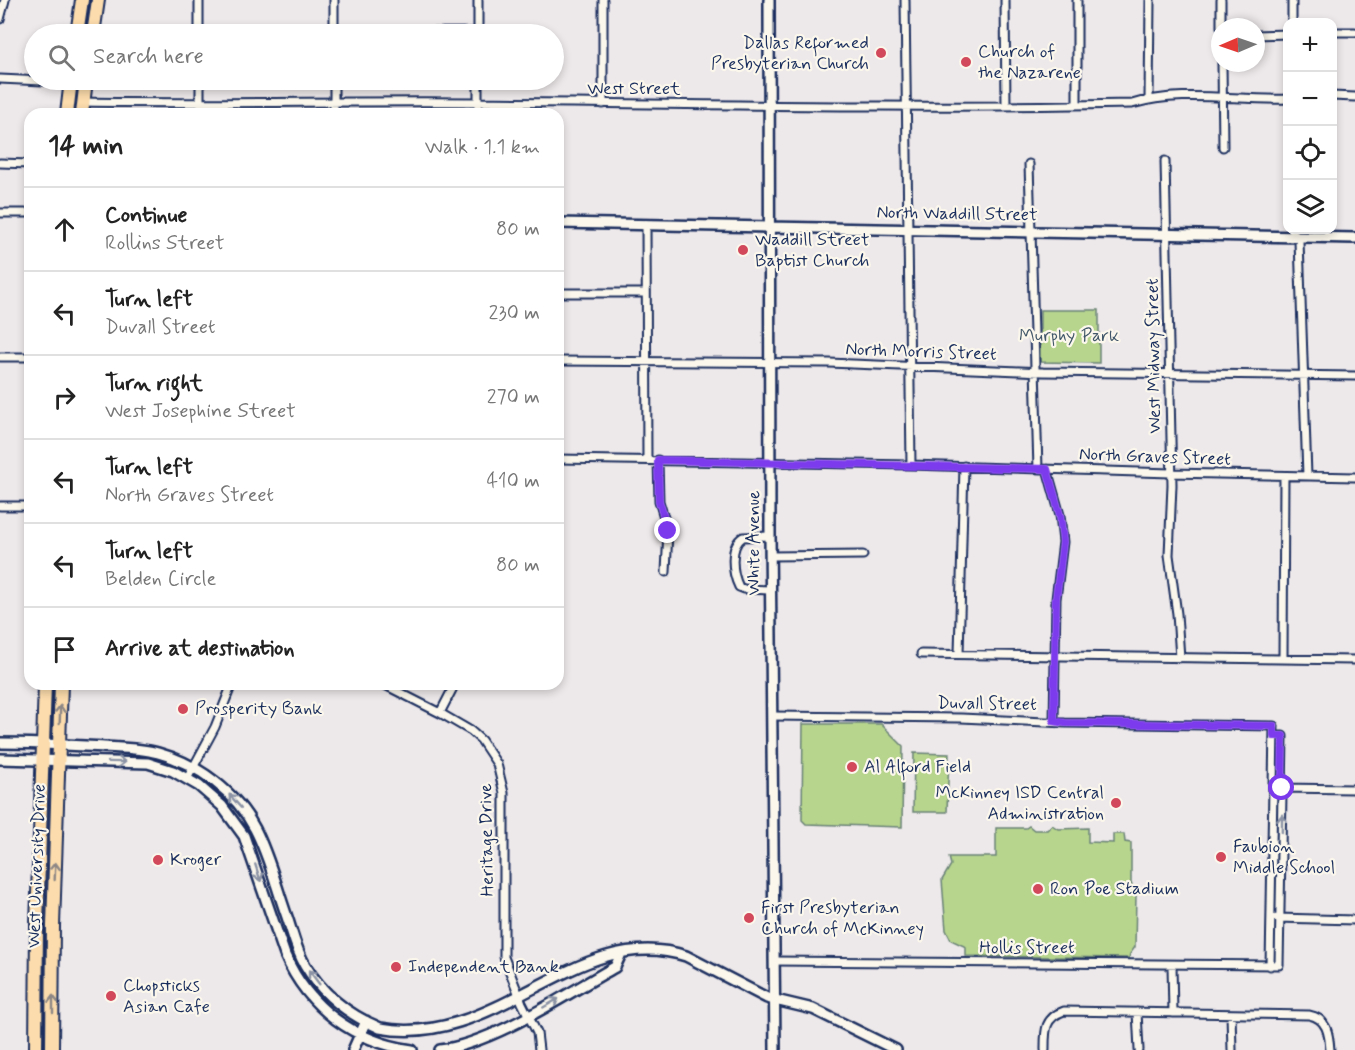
<!DOCTYPE html>
<meta charset="utf-8">
<style>
body{margin:0;font-family:Mynerve,sans-serif;background:#f6f6f6;color:#222}
.controls{position:absolute;right:18px;top:18px;display:grid;overflow:hidden;border-radius:12px;box-shadow:0 3px 9px #0003}
.controls button{width:54px;height:54px;display:grid;place-items:center;padding:0;border:0;border-bottom:2px solid #e0e0e0;background:#fff;color:#222;font:30px sans-serif}
.compass{position:absolute;left:1211px;top:18px;width:54px;height:54px;border-radius:50%;background:#fff;box-shadow:0 3px 9px #0003;rotate:268deg}
.stop{position:absolute;width:18px;height:18px;margin:-14px;border:4px solid #7c3aed;border-radius:50%;background:#fff}
.stop.end{background:#7c3aed;border-color:#fff;box-shadow:0 2px 6px #0008}
.list{margin:0;padding:0;list-style:none}
h2{display:flex;justify-content:space-between;align-items:center;height:78px;margin:0;padding:0 24px;font-size:26px}
h2 small{font-size:20px;font-weight:400;color:#767676}
.list li{display:grid;grid-template-columns:39px 1fr auto;gap:18px;align-items:center;box-sizing:border-box;height:84px;padding:0 24px;border-top:2px solid #e0e0e0}
.list b{display:block;font-size:22px;white-space:nowrap}
.list p{margin:0;font-size:20px;white-space:nowrap;color:#767676}
.list em{font-size:20px;font-style:normal;color:#767676}
.icon{flex:none;width:33px;height:33px;fill:none;stroke:currentColor;stroke-width:2;stroke-linecap:round;stroke-linejoin:round}
.map{position:relative;flex:none;width:1355px;height:1050px;overflow:hidden}
.search{position:absolute;background:#fff;box-shadow:0 3px 9px #0003;left:24px;top:24px;width:540px;height:66px;display:flex;align-items:center;gap:15px;box-sizing:border-box;padding:0 21px;border-radius:33px;color:#767676;font-size:22px}
.panel{position:absolute;background:#fff;box-shadow:0 3px 9px #0003;left:24px;top:108px;width:540px;height:582px;border-radius:18px}
.map>svg:first-child{display:block}
</style>
<div class="map">
<svg width="1355" height="1050" viewBox="0 0 1355 1050">
<rect width="100%" height="100%" fill="#ede8e9"/>
<filter id="ink" filterUnits="userSpaceOnUse"><feTurbulence type="fractalNoise" baseFrequency=".0167" numOctaves="2"/><feDisplacementMap in="SourceGraphic" scale="12" xChannelSelector="R" yChannelSelector="G"/><feConvolveMatrix kernelMatrix="1 2 1 2 8 2 1 2 1" color-interpolation-filters="sRGB"/></filter>
<g filter="url(#ink)">
<!-- green -->
<path fill="#b7d58d" stroke="#698276" stroke-width="1.5" d="M1040 310H1099V363L1040 362Z
M803 724H881L903 746 902 827 806 824 802 820Z
M914 753 949 754 947 812H913Z
M1052 825 1058 829 1088 828V842L1113 843V834H1124L1125 842 1131 843V883L1136 894 1135 947 1130 954 1129 958 966 956V947L951 940 946 930 942 880 951 865 949 857H996V828H1026L1029 826 1034 830H1047Z"/>
<g fill="none" stroke-linecap="round" stroke-linejoin="round">
<!-- minor casing -->
<g stroke="#1b2f5e" stroke-width="11">
<path id="minor" d="M199 0V34
M334 0V34
M478 0V34
M603 0V104
M905 0 911 465
M1005 0 1006 106
M1292 0V22
M0 19 5 0
M1221 27V0
M1332 32H1355
M334 33 478 32
M1256 35 1288 34
M1222 63 1223 147
M0 79 85 83
M200 80V104
M334 80V114
M1332 96 1355 97
M1149 99 1150 0
M83 102C215 104 347 101 478 102 696 104 914 109 1132 104 1183 89 1235 101 1288 99
M1077 105V0
M478 114V80
M1165 161 1172 485 1169 555 1177 614 1180 658
M0 163 30 164
M1029 164 1038 469
M0 213H30
M646 224 647 460
M1292 230 1299 241 1307 476
M558 293H646
M0 357H30
M558 361 829 363 1043 372 1355 376
M558 459 911 465 1171 473 1355 477
M658 460 659 501 668 531 666 572
M1047 469 1060 515 1063 542 1056 599 1054 721
M0 506H30
M770 536 743 537C729 546 732 573 739 587L744 589 771 590
M771 556 863 555
M921 654 1355 660
M959 654 964 466
M1283 659 1284 476
M383 684 440 713 471 731 481 740 497 764 504 793V957L522 1003 537 1033 539 1050
M440 713 455 684
M772 716 961 718 1065 723 1274 726 1270 966
M187 779 215 727 232 684
M1279 788 1355 789
M1277 918 1355 920
M774 961 1279 965 1283 736H1274
M1172 965 1173 1013
M1137 1012 1139 1050
M1231 1014 1232 1050
M1045 1050C1045 1031 1044 1018 1064 1011L1309 1015C1327 1018 1329 1034 1330 1050"/>
</g>
<!-- tertiary casing -->
<g stroke="#1b2f5e" stroke-width="14">
<path id="tertiary" d="M769 0 770 536 775 1050
M558 223 1355 238
M0 743C35 743 69 745 104 747 122 748 141 748 158 753 198 764 236 792 255 829 269 856 276 886 286 914 292 931 296 950 305 965 322 994 349 1015 380 1028 496 1050 577 921 686 956L767 998 813 1009 896 1050
M0 759 148 763 173 771 199 786 222 806 244 836 285 955C308 1008 355 1042 412 1050
M353 1050 366 1021
M440 1050C495 1043 566 994 615 967L620 956"/>
</g>
<!-- trunk casing -->
<g stroke="#1b2f5e" stroke-width="16">
<path id="trunk" d="M77 34 82 0
M93 34 98 0
M67 114 71 80
M82 114 86 80
M36 1050 37 924 45 684
M52 1050 53 926 61 684"/>
</g>
<!-- minor -->
<use href="#minor" stroke="#fbf7ec" stroke-width="7"/>
<!-- tertiary -->
<use href="#tertiary" stroke="#fbf7ec" stroke-width="9"/>
<!-- trunk -->
<use href="#trunk" stroke="#fcdcac" stroke-width="12"/>
</g>
<!-- one-way arrows -->
<defs><path id="oneway-shaft" d="M-6 0H5M1.5-3L5.5 0L1.5 3" fill="none" stroke-width="1.6" stroke-linecap="round" stroke-linejoin="round" transform="scale(1.5)"/></defs>
<g stroke="#8c8685">
<use href="#oneway-shaft" transform="translate(60 714) rotate(-88)"/>
<use href="#oneway-shaft" transform="translate(55 871) rotate(-88)"/>
<use href="#oneway-shaft" transform="translate(53 1004) rotate(-90)"/>
</g>
<g stroke="#8b93a5">
<use href="#oneway-shaft" transform="translate(117 762) rotate(1)"/>
<use href="#oneway-shaft" transform="translate(235 801) rotate(-131)"/>
<use href="#oneway-shaft" transform="translate(1282 823) rotate(-89)"/>
<use href="#oneway-shaft" transform="translate(258 873) rotate(72)"/>
<use href="#oneway-shaft" transform="translate(314 977) rotate(-127)"/>
<use href="#oneway-shaft" transform="translate(551 1003) rotate(-30)"/>
</g>
</g>
<g fill="none" stroke-linecap="round" stroke-linejoin="round" filter="url(#ink)">
<!-- route -->
<path stroke="#7c3aed" stroke-width="8" d="M668 531 659 501 658 460 1047 469 1060 515 1063 542 1056 599 1054 721 1065 723 1274 726V736H1283L1282 788"/>
</g>
<!-- markers -->
<g fill="#d1495b" stroke="#fbf7ec" stroke-width="2">
<circle cx="881" cy="53" r="6"/>
<circle cx="966" cy="62" r="6"/>
<circle cx="743" cy="250" r="6"/>
<circle cx="183" cy="709" r="6"/>
<circle cx="852" cy="767" r="6"/>
<circle cx="1116" cy="803" r="6"/>
<circle cx="1221" cy="857" r="6"/>
<circle cx="158" cy="860" r="6"/>
<circle cx="1038" cy="889" r="6"/>
<circle cx="749" cy="918" r="6"/>
<circle cx="396" cy="967" r="6"/>
<circle cx="111" cy="996" r="6"/>
</g>
<g text-anchor="middle" dominant-baseline="central" stroke-width="4.5" stroke-linejoin="round" paint-order="stroke">
<!-- poi labels -->
<g font-size="18" fill="#1b2f5e" stroke="#fbf7ec" text-anchor="start">
<text x="869" y="43" text-anchor="end">Dallas Reformed<tspan x="869" dy="21">Presbyterian Church</tspan></text>
<text x="978" y="52">Church of<tspan x="978" dy="21">the Nazarene</tspan></text>
<text x="755" y="240">Waddill Street<tspan x="755" dy="21">Baptist Church</tspan></text>
<text x="195" y="709">Prosperity Bank</text>
<text x="864" y="767">Al Alford Field</text>
<text x="1104" y="793" text-anchor="end">McKinney ISD Central<tspan x="1104" dy="21">Administration</tspan></text>
<text x="1233" y="847">Faubion<tspan x="1233" dy="21">Middle School</tspan></text>
<text x="170" y="860">Kroger</text>
<text x="1050" y="889">Ron Poe Stadium</text>
<text x="761" y="908">First Presbyterian<tspan x="761" dy="21">Church of McKinney</tspan></text>
<text x="408" y="967">Independent Bank</text>
<text x="123" y="986">Chopsticks<tspan x="123" dy="21">Asian Cafe</tspan></text>
</g>
<!-- street labels -->
<g font-size="18" fill="#1b2f5e" stroke="#fbf7ec">
<text x="634" y="89">West Street</text>
<text transform="translate(957 214) rotate(1)">North Waddill Street</text>
<text transform="translate(921 352) rotate(2)">North Morris Street</text>
<text transform="translate(1154 356) rotate(-91)">West Midway Street</text>
<text transform="translate(1155 457) rotate(2)">North Graves Street</text>
<text transform="translate(754 543) rotate(-90)">White Avenue</text>
<text transform="translate(987 704) rotate(1)">Duvall Street</text>
<text transform="translate(487 840) rotate(-91)">Heritage Drive</text>
<text transform="translate(37 866) rotate(-88)">West University Drive</text>
<text x="1027" y="948">Hollis Street</text>
</g>
<!-- park labels -->
<g font-size="18" fill="#42586a" stroke="#fbf7ec">
<text x="1069" y="336">Murphy Park</text>
</g>
</g>
</svg>
<div class="controls">
<button>+</button>
<button>−</button>
<button><svg class="icon" aria-label="locate" viewBox="0 0 24 24"><circle cx="12" cy="12" r="6"/><path d="M12 2v4M12 18v4M2 12h4M18 12h4"/></svg></button>
<button><svg class="icon" aria-label="layers" viewBox="0 0 24 24"><path d="M12 4l9 5-9 5-9-5zM3 14l9 5 9-5"/></svg></button>
</div>
<svg class="compass" viewBox="-18 -18 36 36"><path d="M0-13l5 13h-10z" fill="#e53935"/><path d="M0 13l5-13h-10z" fill="#767676"/></svg>
<div class="stop" style="left:1282px;top:788px"></div>
<div class="stop end" style="left:668px;top:531px"></div>
<div class="search"><svg class="icon" aria-label="search" viewBox="0 0 24 24"><circle cx="10" cy="10" r="6"/><path d="M15 15l6 6"/></svg>Search here</div>
<section class="panel">
<h2>14 min<small>Walk · 1.1 km</small></h2>
<ul class="list">
<li><svg class="icon" aria-label="ahead" viewBox="0 0 24 24"><path d="M12 20V5M6 11l6-6 6 6"/></svg><div><b>Continue</b><p>Rollins Street</p></div><em>80 m</em></li>
<li><svg class="icon" aria-label="left" viewBox="0 0 24 24"><path d="M17 20v-9H6M10 6l-5 5 5 5"/></svg><div><b>Turn left</b><p>Duvall Street</p></div><em>230 m</em></li>
<li><svg class="icon" aria-label="right" viewBox="0 0 24 24"><path d="M7 20v-9h11M14 6l5 5-5 5"/></svg><div><b>Turn right</b><p>West Josephine Street</p></div><em>270 m</em></li>
<li><svg class="icon" aria-label="left" viewBox="0 0 24 24"><path d="M17 20v-9H6M10 6l-5 5 5 5"/></svg><div><b>Turn left</b><p>North Graves Street</p></div><em>410 m</em></li>
<li><svg class="icon" aria-label="left" viewBox="0 0 24 24"><path d="M17 20v-9H6M10 6l-5 5 5 5"/></svg><div><b>Turn left</b><p>Belden Circle</p></div><em>80 m</em></li>
<li><svg class="icon" aria-label="arrive" viewBox="0 0 24 24"><path d="M6 21V4h12l-3 4 3 4H6"/></svg><div><b>Arrive at destination</b></div></li>
</ul>
</section>
</div>
